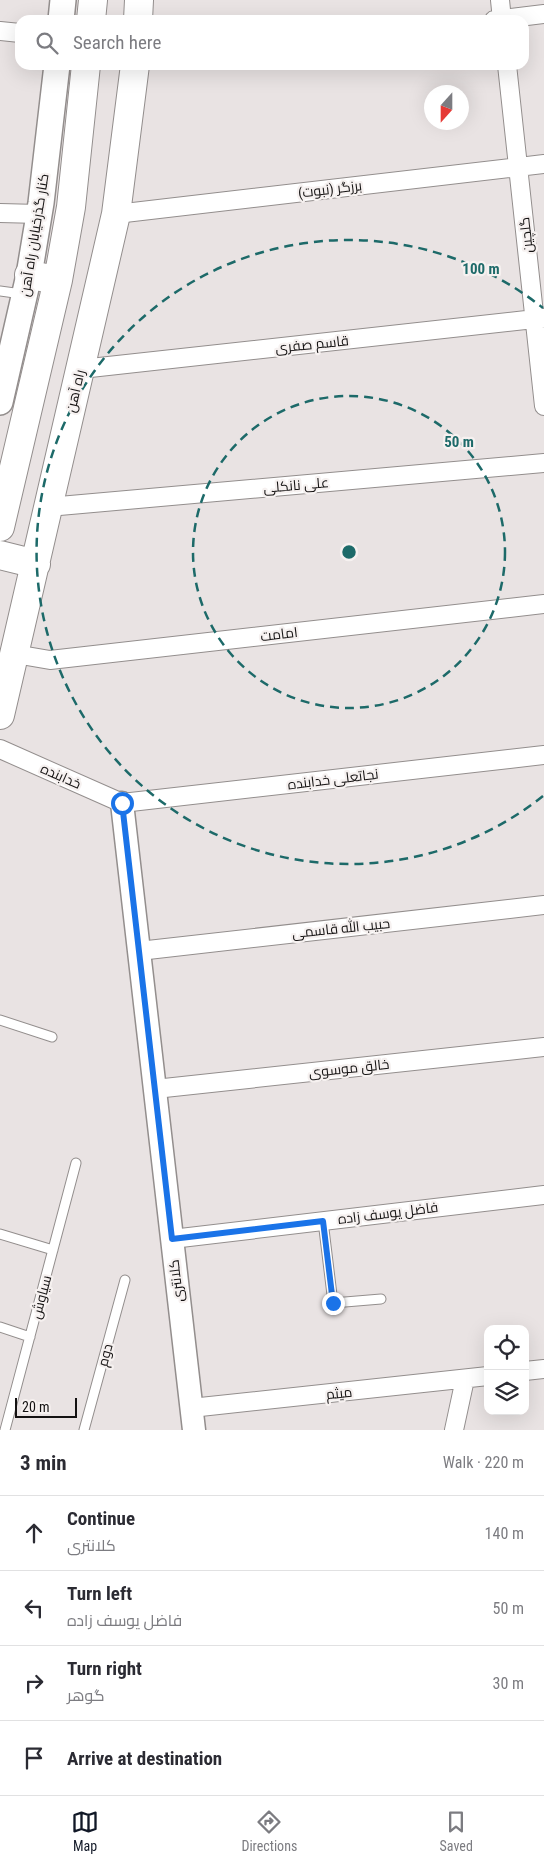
<!DOCTYPE html>
<meta charset="utf-8">
<style>
body{margin:0;font-family:"Roboto Condensed",Cairo,sans-serif;background:#f7f7f7;color:#2b2b33}
.controls{position:absolute;right:15px;bottom:15px;display:grid;overflow:hidden;border-radius:10px;box-shadow:0 5px 20px #0002}
.controls button{width:45px;height:45px;display:grid;place-items:center;padding:0;border:0;border-bottom:1px solid #e1e1e2;background:#fff;color:#2b2b33;font:25px sans-serif}
.compass{position:absolute;left:424px;top:85px;width:45px;height:45px;border-radius:50%;background:#fff;box-shadow:0 5px 20px #0002;rotate:201deg}
.scale{position:absolute;left:15px;bottom:12px;width:62px;box-sizing:border-box;padding-left:5px;border:2px solid #141212;border-top:0;font-size:14px;line-height:18px;white-space:nowrap;color:#141212;-webkit-text-stroke:4px #f6f1f0;paint-order:stroke}
.stop{position:absolute;width:15px;height:15px;margin:-11px;border:4px solid #1a73e8;border-radius:50%;background:#fff}
.stop.end{background:#1a73e8;border-color:#fff;box-shadow:0 1px 5px #0008}
.list{margin:0;padding:0;list-style:none}
h2{display:flex;justify-content:space-between;align-items:center;height:65px;margin:0;padding:0 20px;font-size:21px}
h2 small{font-size:16px;font-weight:400;color:#7c7c81}
.list li{display:grid;grid-template-columns:32px 1fr auto;gap:15px;align-items:center;box-sizing:border-box;height:75px;padding:0 20px;border-top:1px solid #e1e1e2}
.list b{display:block;font-size:19px;white-space:nowrap}
.list p{margin:0;font-size:16px;white-space:nowrap;color:#7c7c81}
.list em{font-size:16px;font-style:normal;color:#7c7c81}
.icon{flex:none;width:28px;height:28px;fill:none;stroke:currentColor;stroke-width:2;stroke-linecap:round;stroke-linejoin:round}
.map{position:relative;flex:none;width:544px;height:1430px;overflow:hidden}
.search{position:absolute;background:#fff;box-shadow:0 5px 20px #0002;left:15px;right:15px;top:15px;height:55px;display:flex;align-items:center;gap:12px;box-sizing:border-box;padding:0 18px;border-radius:15px;color:#7c7c81;font-size:19px}
.sheet{height:365px;background:#fff}
nav{display:flex;justify-content:space-around;align-items:center;box-sizing:border-box;height:70px;border-top:1px solid #e1e1e2;background:#fff;font-size:14px;color:#7c7c81}
nav a{display:grid;justify-items:center;gap:2px}
nav .on{color:#111827}
.map>svg:first-child{display:block}
</style>
<div class="map">
<svg width="544" height="1430" viewBox="0 0 544 1430">
<rect width="100%" height="100%" fill="#e9e3e3"/>
<g fill="none" stroke-linecap="round" stroke-linejoin="round">
<!-- service casing -->
<g stroke="#938e8d" stroke-width="11">
<path id="service" d="M0 291 22 294
M0 1020 52 1037
M323 1221 333 1303 381 1299
M0 1234 53 1250
M0 1327 30 1337
M5 1430 76 1163
M84 1430 125 1280"/>
</g>
<!-- minor casing -->
<g stroke="#938e8d" stroke-width="20">
<path id="minor" d="M500 0 502 20
M494 20 544 14
M0 31 20 33
M507 65 544 406
M0 213 39 214
M116 214 544 164
M81 369 544 318
M48 507 544 463
M15 654 50 660 544 604
M0 749 122 803 544 755
M139 951 544 905
M155 1089 544 1047
M172 1239 544 1195
M525 1371 544 1369
M191 1408 488 1376
M454 1430 465 1379"/>
</g>
<!-- tertiary casing -->
<g stroke="#938e8d" stroke-width="25">
<path id="tertiary" d="M122 803 194 1430"/>
</g>
<!-- secondary casing -->
<g stroke="#938e8d" stroke-width="28">
<path id="secondary" d="M61 20 63 0
M0 402 29 275 41 203 57 65"/>
</g>
<!-- primary casing -->
<g stroke="#938e8d" stroke-width="30">
<path id="primary" d="M91 20 93 0
M138 20 139 0
M29 275 58 280
M0 527 58 280 71 207 86 65
M0 555 36 564
M0 715 116 214 135 65"/>
</g>
<!-- service -->
<use href="#service" stroke="#fff" stroke-width="9"/>
<!-- minor -->
<use href="#minor" stroke="#fff" stroke-width="18"/>
<!-- tertiary -->
<use href="#tertiary" stroke="#fff" stroke-width="22"/>
<!-- secondary -->
<use href="#secondary" stroke="#fff" stroke-width="25"/>
<!-- primary -->
<use href="#primary" stroke="#fff" stroke-width="28"/>
</g>
<g fill="none" stroke-linecap="round" stroke-linejoin="round">
<!-- route -->
<path stroke="#1a73e8" stroke-width="6" d="M122 803 172 1239 323 1221 333 1303"/>
</g>
<!-- distance rings -->
<g fill="none" stroke="#1d6a69" stroke-width="2.5" stroke-dasharray="9 6">
<circle cx="349" cy="552" r="156"/>
<path d="M543 796A312 312 0 1 1 543 308"/>
</g>
<g text-anchor="middle" dominant-baseline="central" stroke-width="4.5" stroke-linejoin="round" paint-order="stroke">
<!-- street labels -->
<g font-size="14" fill="#141212" stroke="#f6f1f0">
<text transform="translate(330 189) rotate(-7)">برزگر (نبوت)</text>
<text transform="translate(34 235) rotate(-81)">کنار گذرخیابان راه آهن</text>
<text transform="translate(526 235) rotate(-96)">گلچین</text>
<text transform="translate(312 344) rotate(-6)">قاسم صفری</text>
<text transform="translate(75 391) rotate(-77)">راه آهن</text>
<text transform="translate(296 485) rotate(-5)">علی نانکلی</text>
<text transform="translate(279 634) rotate(-7)">امامت</text>
<text transform="translate(61 776) rotate(24)">خدابنده</text>
<text transform="translate(333 779) rotate(-7)">نجاتعلی خدابنده</text>
<text transform="translate(341 928) rotate(-6)">حبیب الله قاسمی</text>
<text transform="translate(349 1068) rotate(-6)">خالق موسوی</text>
<text transform="translate(388 1213) rotate(-7)">فاضل یوسف زاده</text>
<text transform="translate(176 1281) rotate(-97)">کلانتری</text>
<text transform="translate(41 1297) rotate(-75)">سیاوش</text>
<text transform="translate(105 1355) rotate(-75)">دوم</text>
<text transform="translate(339 1393) rotate(-6)">میثم</text>
</g>
</g>
<circle cx="349" cy="552" r="8" fill="#1d6a69" stroke="#f6f1f0" stroke-width="2.5"/>
<g font-size="15" text-anchor="middle" font-weight="bold" fill="#1d6a69" stroke="#f6f1f0" stroke-width="4.5" stroke-linejoin="round" paint-order="stroke">
<text x="481" y="274">100 m</text>
<text x="459" y="447">50 m</text>
</g>
</svg>
<div class="controls">
<button><svg class="icon" aria-label="locate" viewBox="0 0 24 24"><circle cx="12" cy="12" r="6"/><path d="M12 2v4M12 18v4M2 12h4M18 12h4"/></svg></button>
<button><svg class="icon" aria-label="layers" viewBox="0 0 24 24"><path d="M12 4l9 5-9 5-9-5zM3 14l9 5 9-5"/></svg></button>
</div>
<svg class="compass" viewBox="-18 -18 36 36"><path d="M0-13l5 13h-10z" fill="#e53935"/><path d="M0 13l5-13h-10z" fill="#7c7c81"/></svg>
<div class="scale">20 m</div>
<div class="stop" style="left:122px;top:803px"></div>
<div class="stop end" style="left:333px;top:1303px"></div>
<div class="search"><svg class="icon" aria-label="search" viewBox="0 0 24 24"><circle cx="10" cy="10" r="6"/><path d="M15 15l6 6"/></svg>Search here</div>
</div>
<section class="sheet">
<h2>3 min<small>Walk · 220 m</small></h2>
<ul class="list">
<li><svg class="icon" aria-label="ahead" viewBox="0 0 24 24"><path d="M12 20V5M6 11l6-6 6 6"/></svg><div><b>Continue</b><p>کلانتری</p></div><em>140 m</em></li>
<li><svg class="icon" aria-label="left" viewBox="0 0 24 24"><path d="M17 20v-9H6M10 6l-5 5 5 5"/></svg><div><b>Turn left</b><p>فاضل یوسف زاده</p></div><em>50 m</em></li>
<li><svg class="icon" aria-label="right" viewBox="0 0 24 24"><path d="M7 20v-9h11M14 6l5 5-5 5"/></svg><div><b>Turn right</b><p>گوهر</p></div><em>30 m</em></li>
<li><svg class="icon" aria-label="arrive" viewBox="0 0 24 24"><path d="M6 21V4h12l-3 4 3 4H6"/></svg><div><b>Arrive at destination</b></div></li>
</ul>
</section>
<nav>
<a class="on"><svg class="icon" aria-label="map" viewBox="0 0 24 24"><path d="M3 6l6-2 6 2 6-2v14l-6 2-6-2-6 2zM9 4v14M15 6v14"/></svg>Map</a>
<a><svg class="icon" aria-label="directions" viewBox="0 0 24 24"><path d="M12 3l9 9-9 9-9-9zM9 14v-3h6M13 9l2 2-2 2"/></svg>Directions</a>
<a><svg class="icon" aria-label="saved" viewBox="0 0 24 24"><path d="M7 4h10v16l-5-4-5 4z"/></svg>Saved</a>
</nav>
